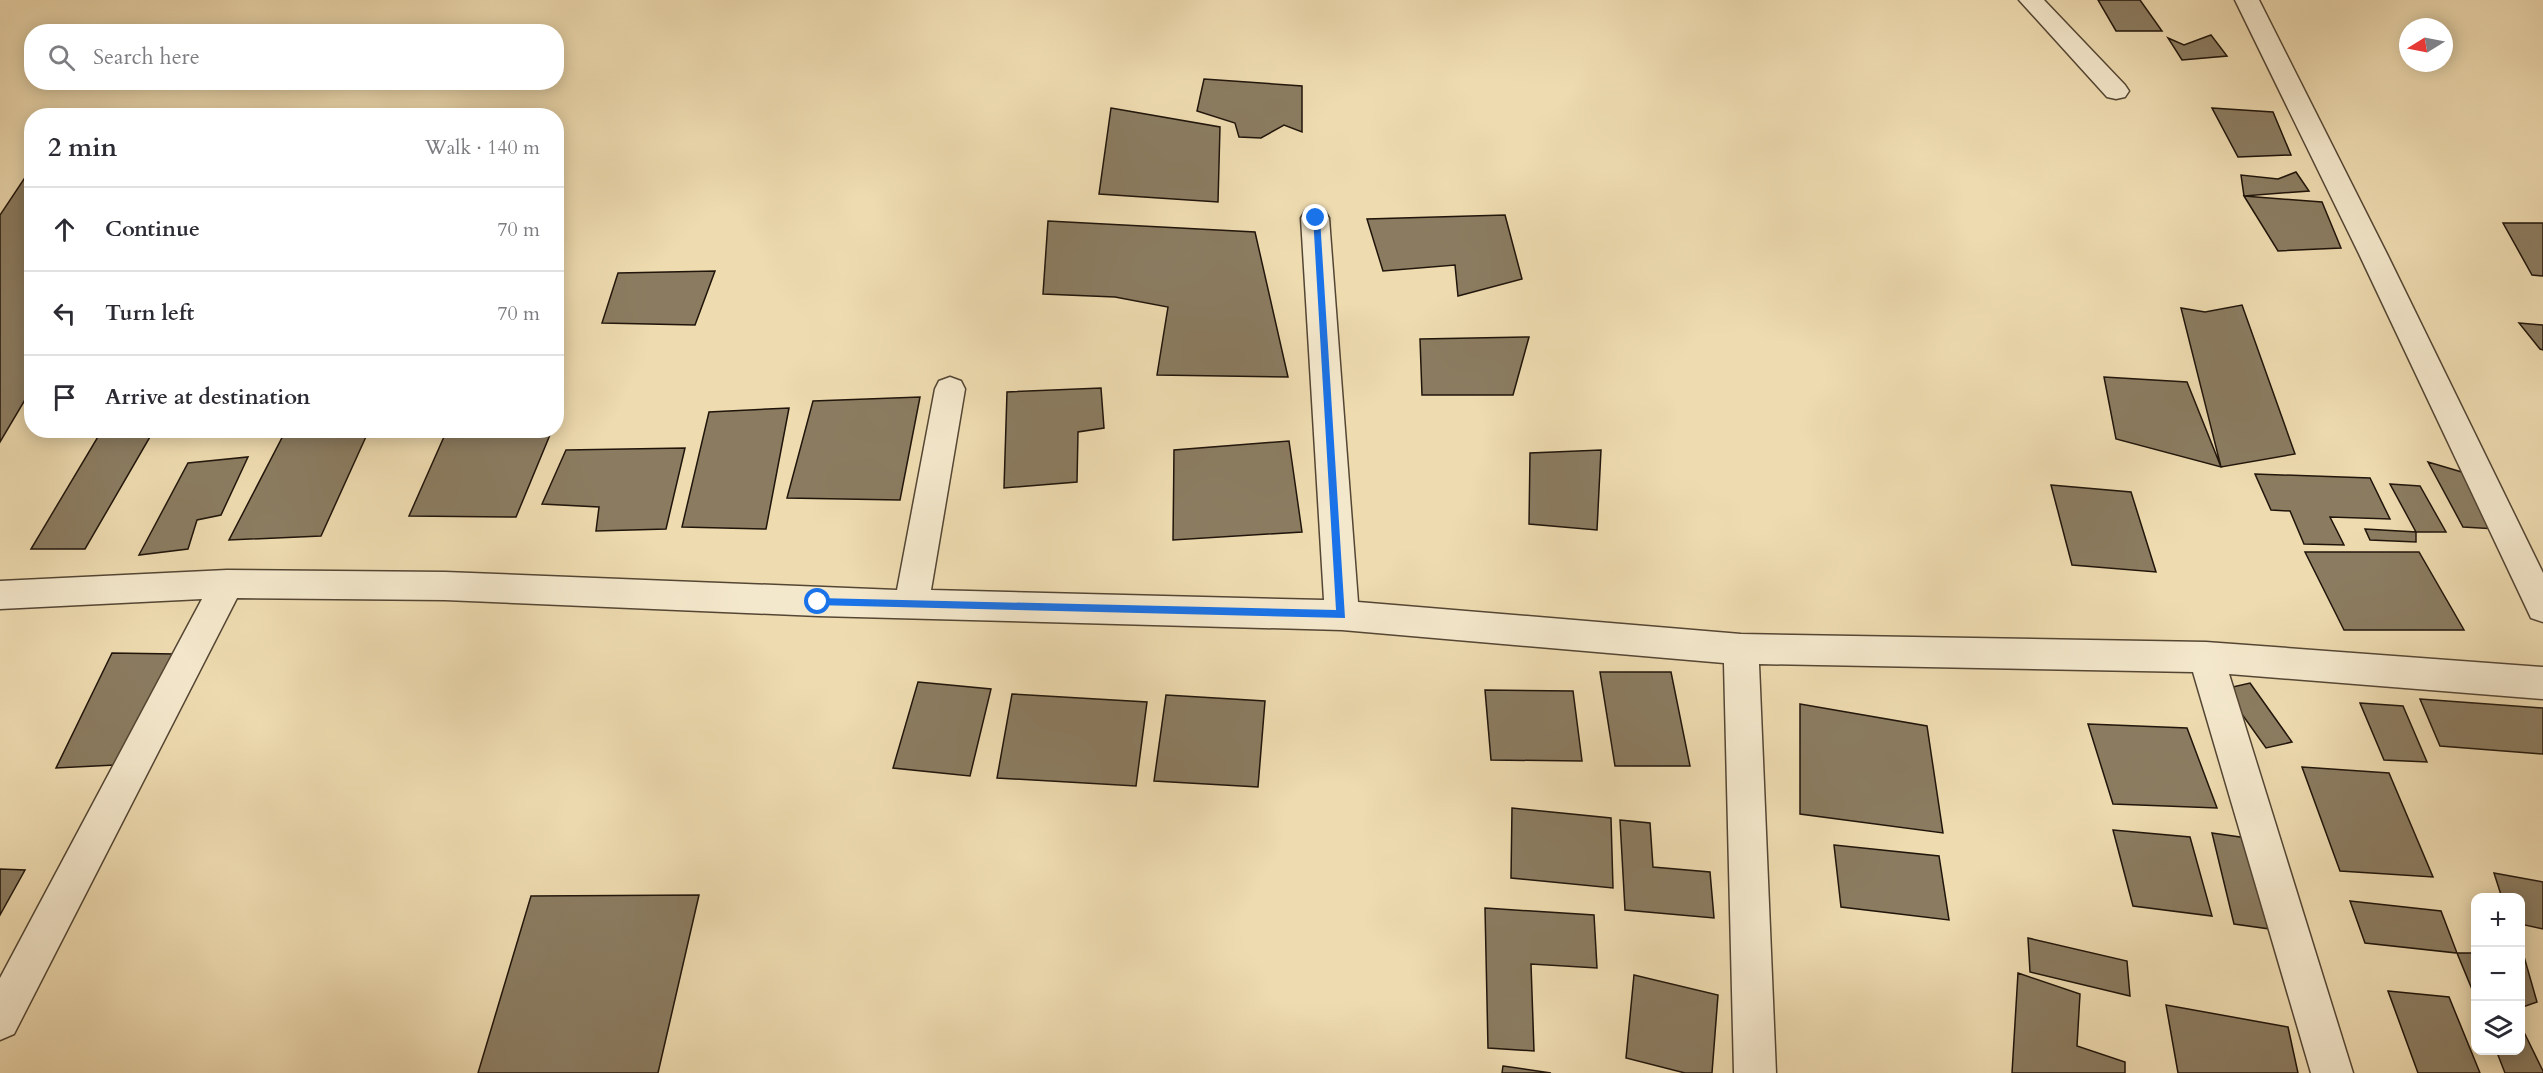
<!DOCTYPE html>
<meta charset="utf-8">
<style>
body{margin:0;font-family:Cardo,serif;background:#f7f7f7;color:#2b2b33}
.controls{position:absolute;right:18px;bottom:18px;display:grid;overflow:hidden;border-radius:12px;box-shadow:0 3px 15px #0003}
.controls button{width:54px;height:54px;display:grid;place-items:center;padding:0;border:0;border-bottom:2px solid #e1e1e2;background:#fff;color:#2b2b33;font:30px sans-serif}
.compass{position:absolute;left:2399px;top:18px;width:54px;height:54px;border-radius:50%;background:#fff;box-shadow:0 3px 15px #0003;rotate:260deg}
.stop{position:absolute;width:18px;height:18px;margin:-14px;border:4px solid #1a73e8;border-radius:50%;background:#fff}
.stop.end{background:#1a73e8;border-color:#fff;box-shadow:0 2px 6px #0008}
.list{margin:0;padding:0;list-style:none}
h2{display:flex;justify-content:space-between;align-items:center;height:78px;margin:0;padding:0 24px;font-size:26px}
h2 small{font-size:20px;font-weight:400;color:#7c7c81}
.list li{display:grid;grid-template-columns:39px 1fr auto;gap:18px;align-items:center;box-sizing:border-box;height:84px;padding:0 24px;border-top:2px solid #e1e1e2}
.list b{display:block;font-size:22px;white-space:nowrap}
.list em{font-size:20px;font-style:normal;color:#7c7c81}
.icon{flex:none;width:33px;height:33px;fill:none;stroke:currentColor;stroke-width:2;stroke-linecap:round;stroke-linejoin:round}
.map{position:relative;flex:none;width:2543px;height:1073px;overflow:hidden}
.search{position:absolute;background:#fff;box-shadow:0 3px 15px #0003;left:24px;top:24px;width:540px;height:66px;display:flex;align-items:center;gap:15px;box-sizing:border-box;padding:0 21px;border-radius:24px;color:#7c7c81;font-size:22px}
.panel{position:absolute;background:#fff;box-shadow:0 3px 15px #0003;left:24px;top:108px;width:540px;height:330px;border-radius:24px}
.map>svg:first-child{display:block}
</style>
<div class="map">
<svg width="2543" height="1073" viewBox="0 0 2543 1073">
<rect width="100%" height="100%" fill="#eedbb0"/>
<filter id="stains"><feTurbulence type="fractalNoise" baseFrequency=".00333" numOctaves="4"/><feColorMatrix values="0 0 0 0 .2 0 0 0 0 .09 0 0 0 0 .02 0 0 0 .5 -.17"/></filter>
<radialGradient id="worn" r=".72"><stop offset=".6" stop-color="#630" stop-opacity="0"/><stop offset="1" stop-color="#630" stop-opacity=".3"/></radialGradient>
<!-- building -->
<path fill="#8b7c61" stroke="#20150b" stroke-width="1.5" d="M2098 0H2140L2162 31H2116Z
M2211 35 2227 56 2182 60 2168 38 2184 45Z
M1204 79 1302 86V132L1284 125 1261 138 1239 137 1235 123 1197 111Z
M1111 108 1220 127 1218 202 1099 194Z
M2212 108 2273 112 2291 155 2238 157Z
M32 167V388L0 442V215Z
M2296 172 2309 191 2244 196 2241 175 2278 179Z
M2244 196 2322 202 2341 248 2278 251Z
M1505 215 1522 279 1458 296 1455 265 1383 271 1367 219Z
M1048 221 1255 232 1288 377 1157 375 1168 307 1115 297 1043 294Z
M2503 223H2543V276L2532 275Z
M715 271 695 325 602 323 618 273Z
M2242 305 2295 454 2221 467 2181 308 2205 312Z
M2519 323 2543 325V350L2540 349Z
M1529 337 1513 395H1422L1420 339Z
M2104 377 2187 382 2221 467 2116 439Z
M1101 388 1104 428 1078 432 1077 482 1004 488 1007 392Z
M920 397 900 500 787 498 813 401Z
M789 408 766 529 682 527 709 412Z
M102 430H154L85 549H31Z
M286 430H369L321 536 229 540Z
M447 430H552L516 517 409 516Z
M1289 441 1302 532 1173 540 1174 450Z
M685 448 666 529 596 531 599 507 542 504 566 450Z
M1601 450 1597 530 1529 524 1530 453Z
M248 457 221 515 197 520 188 549 139 555 188 463Z
M2428 462 2465 473 2496 529 2463 527Z
M2255 474 2370 478 2390 519 2330 517 2344 545 2304 544 2290 511 2271 510Z
M2390 484 2420 486 2446 532H2416Z
M2051 485 2131 492 2156 572 2072 565Z
M2365 529 2416 532V542L2370 540Z
M2305 552H2419L2464 630H2344Z
M112 653 175 654 115 765 56 768Z
M1600 672H1671L1690 766H1615Z
M918 682 991 689 970 776 893 768Z
M2250 683 2292 742 2266 748 2224 689Z
M1485 690 1573 691 1582 761 1491 760Z
M1012 694 1147 702 1136 786 997 778Z
M1166 695 1265 701 1258 787 1154 781Z
M2420 699 2543 708V754L2440 746Z
M2360 703 2403 706 2427 762 2384 760Z
M1800 704 1927 726 1943 833 1800 814Z
M2088 724 2187 728 2217 808 2113 804Z
M2302 767 2389 773 2433 877 2340 871Z
M1512 808 1611 818 1613 888 1511 878Z
M1620 820 1650 823 1653 867 1710 872 1714 918 1625 910Z
M2113 830 2190 837 2212 916 2133 906Z
M2212 833 2247 838 2270 929 2234 924Z
M1834 845 1939 856 1949 920 1841 907Z
M0 869 25 870 0 915Z
M2494 873 2543 882V929L2520 924V898H2502Z
M699 895 658 1073H478L531 896Z
M2350 901 2441 911 2457 953 2365 943Z
M1485 908 1594 915 1597 968 1531 964 1534 1051 1488 1048Z
M2028 938 2127 961 2130 996 2030 972Z
M2457 953H2476V999Z
M2520 953H2523L2537 1002 2520 1008Z
M2018 973 2080 994 2077 1046 2125 1062V1073H2012Z
M1634 975 1718 995 1712 1073H1685L1626 1058Z
M2388 991 2449 997 2480 1073H2418Z
M2166 1005 2288 1027 2298 1073H2178Z
M2520 1024 2543 1071V1073H2505L2496 1050H2520Z
M1503 1066 1551 1073H1502Z"/>
<g fill="none" stroke-linecap="round" stroke-linejoin="round">
<!-- minor casing -->
<g stroke="#544634" stroke-width="3">
<path id="minor" d="M2019 0H2044L2125 85 2129 91 2125 97 2116 99 2107 97Z
M2235 0H2259L2388 256 2543 573V622L2531 618 2360 256Z
M1315 208 1325 211 1329 218 1358 602 1741 634 2206 642 2543 667V699L2229 674 2353 1073H2311L2193 672 1759 664 1776 1073H1734L1724 663 1342 630 818 616 445 600 237 598 14 1034 0 1040V978L202 599 0 609V581L227 570 445 572 897 590 935 389 939 381 950 377 961 381 965 389 931 590 1324 600 1301 218 1305 211Z"/>
</g>
<!-- minor -->
<use href="#minor" fill="#f4e8cc" fill-rule="evenodd"/>
</g>
<!-- route -->
<path fill="#1a73e8" d="M1313 216 1320 218 1345 618 814 605V599L818 598 1336 610Z"/>
<rect width="100%" height="100%" filter="url(#stains)"/>
<rect width="100%" height="100%" fill="url(#worn)"/>
</svg>
<div class="controls">
<button>+</button>
<button>−</button>
<button><svg class="icon" aria-label="layers" viewBox="0 0 24 24"><path d="M12 4l9 5-9 5-9-5zM3 14l9 5 9-5"/></svg></button>
</div>
<svg class="compass" viewBox="-18 -18 36 36"><path d="M0-13l5 13h-10z" fill="#e53935"/><path d="M0 13l5-13h-10z" fill="#7c7c81"/></svg>
<div class="stop" style="left:818px;top:602px"></div>
<div class="stop end" style="left:1316px;top:218px"></div>
<div class="search"><svg class="icon" aria-label="search" viewBox="0 0 24 24"><circle cx="10" cy="10" r="6"/><path d="M15 15l6 6"/></svg>Search here</div>
<section class="panel">
<h2>2 min<small>Walk · 140 m</small></h2>
<ul class="list">
<li><svg class="icon" aria-label="ahead" viewBox="0 0 24 24"><path d="M12 20V5M6 11l6-6 6 6"/></svg><div><b>Continue</b></div><em>70 m</em></li>
<li><svg class="icon" aria-label="left" viewBox="0 0 24 24"><path d="M17 20v-9H6M10 6l-5 5 5 5"/></svg><div><b>Turn left</b></div><em>70 m</em></li>
<li><svg class="icon" aria-label="arrive" viewBox="0 0 24 24"><path d="M6 21V4h12l-3 4 3 4H6"/></svg><div><b>Arrive at destination</b></div></li>
</ul>
</section>
</div>
